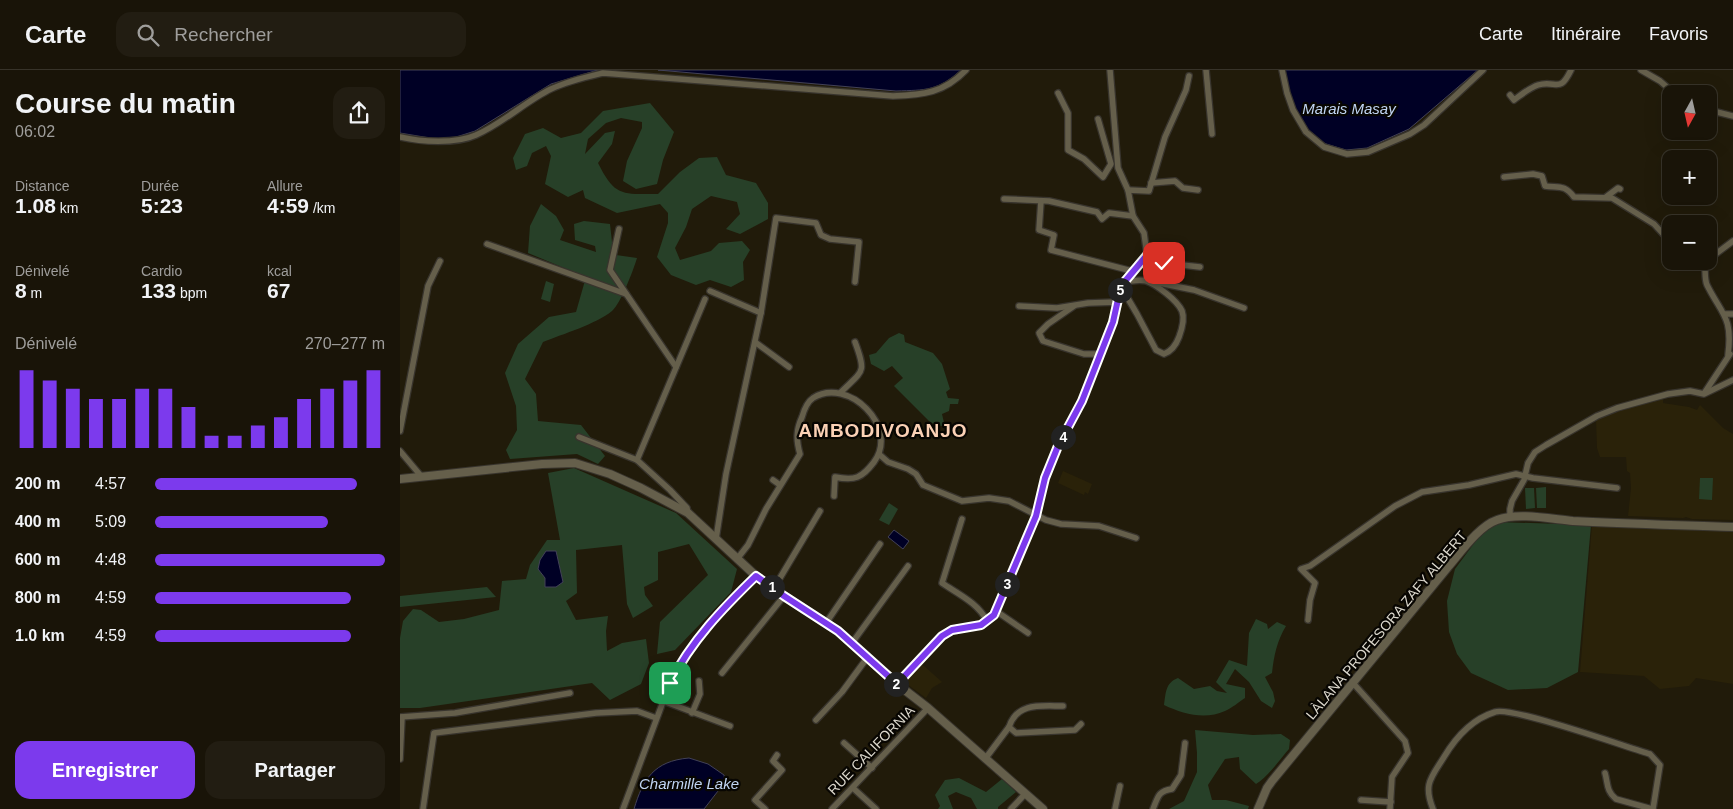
<!DOCTYPE html>
<html lang="fr">
<meta charset="utf-8">
<style>
body{margin:0;font-family:Arial,sans-serif;background:#221d12;color:#f1f3f6;height:100vh;display:flex;flex-direction:column;font-size:19px;white-space:nowrap}
*{box-sizing:border-box;margin:0}
p{font-size:16px;color:#9f9e9c}
.icon{flex:none;width:28px;height:28px;fill:none;stroke:currentColor;stroke-width:2;stroke-linecap:round;stroke-linejoin:round}
.map{position:relative;flex:1;overflow:hidden}
.sheet{display:flex;flex-direction:column;background:#191408;width:400px}
.sheet>*{flex:none}
.needle{width:32px;rotate:188deg}
.tools{position:absolute;left:1262px;top:15px;display:grid;gap:10px}
.tools a{display:grid;place-items:center;width:55px;height:55px;border-radius:10px;background:#191408;box-shadow:0 5px 20px #0002,0 0 0 1px #373329;font-size:25px}
.pin{position:absolute;display:grid;place-items:center;width:42px;height:42px;color:#fff;margin:-21px;border-radius:10px;box-shadow:0 2px 8px #0006}
.km{position:absolute;width:25px;height:25px;margin:-12px;border-radius:50%;background:#222;color:#fff;font-size:14px;line-height:25px;text-align:center}
.round{display:grid;place-items:center;flex:none;width:52px;height:52px;border-radius:15px;background:#221d12}
.overview{display:flex;align-items:center;justify-content:space-between;height:85px;padding:0 15px}
h1{font-size:28px;font-weight:800;line-height:38px}
.stats{display:grid;grid-template-columns:repeat(3,1fr);gap:8px;height:85px;padding:5px 15px}
.stats div{display:grid;align-content:center}
.stats b{font-size:21px;font-weight:800}
.stats small{font-size:14px;font-weight:400}
.stats p{font-size:14px}
.chart{height:140px;padding:10px 15px}
.chart p{display:flex;justify-content:space-between}
.chart svg{width:100%;height:90px;margin-top:5px;stroke:#7c3aed;stroke-width:6}
.cta{display:flex;gap:10px;margin-top:auto;padding:10px 15px}
.cta a{flex:1;height:58px;border-radius:15px;background:#7c3aed;color:#fff;font-size:20px;font-weight:800;line-height:58px;text-align:center}
.cta a+a{background:#221d12;color:#f1f3f6}
ul{padding:0 15px;list-style:none;font-size:16px}
li{display:grid;grid-template-columns:80px 60px 1fr;align-items:center;height:38px}
li i{height:12px;border-radius:6px;background:#7c3aed}
header{display:flex;align-items:center;gap:30px;box-sizing:border-box;height:70px;padding:0 25px;background:#191408;border-bottom:1px solid #373329}
header strong{font-size:24px}
nav{display:flex;gap:28px;margin-inline-start:auto;font-size:18px}
.search{width:350px;height:45px;background:#221d12;display:flex;align-items:center;gap:12px;box-sizing:border-box;padding:0 18px;border-radius:15px;color:#9f9e9c;font-size:19px}
main{display:flex;flex:1;min-height:0}
.map>svg:first-child{display:block}
.built{fill:#2a2209}
.green{fill:#274028}
.water{fill:#000025;stroke:#424157}
.lines{fill:none;stroke-linecap:round;stroke-linejoin:round}
.minor-casing{stroke:#38342d;stroke-width:8}
.secondary-casing{stroke:#38342d;stroke-width:10}
.minor{stroke:#655f4b;stroke-width:5.5}
.secondary{stroke:#655f4b;stroke-width:8}
.route-casing{stroke:#fff;stroke-width:10}
.route{stroke:#7c3aed;stroke-width:6}
.labels{text-anchor:middle;stroke-width:4.5;stroke-linejoin:round;paint-order:stroke}
.street-label{font-size:14px;fill:#dcd8cd;stroke:#080602}
.water-label{font-size:15px;font-style:italic;fill:#c1d5f3;stroke:#080602}
.district-label{font-size:19px;font-weight:bold;letter-spacing:1px;fill:#fbd1b5;stroke:#080602}
</style>
<header>
<strong>Carte</strong>
<div class="search"><svg class="icon" aria-label="search" viewBox="0 0 24 24"><circle cx="10" cy="10" r="6"/><path d="M15 15l6 6"/></svg>Rechercher</div>
<nav><a>Carte</a><a>Itinéraire</a><a>Favoris</a></nav>
</header>
<main>
<section class="sheet">
<div class="overview"><div><h1>Course du matin</h1><p>06:02</p></div><a class="round"><svg class="icon" aria-label="share" viewBox="0 0 24 24"><path d="M12 15V3M7 8l5-5 5 5M5 13v7h14v-7"/></svg></a></div>
<div class="stats">
<div><p>Distance</p><b>1.08<small> km</small></b></div>
<div><p>Durée</p><b>5:23</b></div>
<div><p>Allure</p><b>4:59<small> /km</small></b></div>
</div>
<div class="stats">
<div><p>Dénivelé</p><b>8<small> m</small></b></div>
<div><p>Cardio</p><b>133<small> bpm</small></b></div>
<div><p>kcal</p><b>67</b></div>
</div>
<div class="chart"><p><span>Dénivelé</span>270–277 m</p>
<svg viewBox="0 0 160 44" preserveAspectRatio="none"><path d="M5 44V6M15 44V11M25 44V15M35 44V20M45 44V20M55 44V15M65 44V15M75 44V24M85 44V38M95 44V38M105 44V33M115 44V29M125 44V20M135 44V15M145 44V11M155 44V6"/></svg>
</div>
<ul>
<li><b>200 m</b>4:57<i style="width:88%"></i></li>
<li><b>400 m</b>5:09<i style="width:75%"></i></li>
<li><b>600 m</b>4:48<i style="width:100%"></i></li>
<li><b>800 m</b>4:59<i style="width:85%"></i></li>
<li><b>1.0 km</b>4:59<i style="width:85%"></i></li>
</ul>
<div class="cta"><a>Enregistrer</a><a>Partager</a></div>
</section>
<div class="map">
<svg width="1333" height="739" viewBox="0 0 1333 739">
<rect width="100%" height="100%" fill="#211b0a"/>
<!-- built -->
<g class="built">
<polygon points="1263,329 1263,333 1289,337 1297,340 1300,335 1323,358 1333,364 1333,450 1292,449 1286,447 1283,448 1228,446 1231,418 1230,403 1227,401 1226,387 1200,387 1197,378 1196,350 1220,341"/>
<polygon points="663,401 692,414 688,424 685,422 684,425 658,413"/>
<polygon points="1192,455 1333,459 1333,614 1296,608 1289,616 1260,619 1244,606 1180,602"/>
<polygon points="519,594 524,596 542,612 532,618 526,628 507,614 509,606"/>
</g>
<!-- green -->
<g class="green">
<path d="M250,33L274,62L263,90L257,114L236,119L223,111L227,91L242,58V52L221,48L206,53L188,69L185,84L205,63L215,61L212,74L198,93C215,127 222,124 258,124L280,102L299,88L317,87L326,105L356,113L368,133V149L340,164L326,159L340,144L337,132L311,126L292,139L286,157L275,178L280,190L311,181L319,173L342,171L350,180L343,192L344,210L331,217L310,210L296,215L271,205L257,187L268,153V143L260,134L217,143L185,128L183,120L168,127L145,114L151,86L146,76L132,83L127,96L116,100L113,88L125,64L143,58L161,68L181,63L203,41Z"/>
<path d="M141,134L156,146L164,160L160,170L196,182L195,176L175,170L174,154L184,151L210,154L212,172L216,185L237,188C233,201 221,233 212,241C196,254 163,264 143,272L125,309L136,324L138,351L181,355L205,386L198,394L177,384L110,389L106,380L117,360L116,336L105,303L118,274L149,247L176,242L186,207L128,183L130,156Z"/>
<polygon points="146,211 154,214 150,232 141,229"/>
<polygon points="499,263 504,265 505,272 533,283 542,294 550,319 546,322 548,328 559,329 558,334 550,334 549,341 542,344 545,357 531,353 494,316 503,308 492,296 484,301 471,294 469,285 476,283 489,268"/>
<polygon points="174,398 276,443 337,499 331,522 275,580 257,584 260,552 308,505 289,474 258,482 258,510 244,517 245,525 253,536 233,548 227,534 222,475 176,480 177,523 166,531 176,550 208,546 206,561 207,581 222,573 246,569 249,593 241,614 210,630 192,613 20,638 0,638 0,568 3,551 13,539 21,540 39,552 64,549 99,540 102,511 126,509 130,495 147,470 160,470 148,403"/>
<polygon points="1300,408 1313,408 1312,430 1299,429"/>
<polygon points="1146,417 1146,438 1137,438 1136,418"/>
<polygon points="1125,418 1134,418 1135,438 1126,439"/>
<polygon points="489,433 498,439 489,455 479,450"/>
<polygon points="1098,452 1191,455 1178,602 1147,618 1108,620 1071,603 1057,584 1049,562 1047,531 1055,499 1081,464"/>
<polygon points="87,517 96,527 0,537 0,526"/>
<path d="M856,549L867,554L868,559L877,552L886,556C877,571 874,585 872,603L865,607L873,622L875,631L872,638L861,631L849,612L835,599L826,614L845,618V628C839,632 832,638 825,641C805,650 783,644 764,635C766,623 765,613 778,608L794,619L810,616L817,621L827,623L816,612L829,590L847,596L849,563Z"/>
<path d="M795,660L853,665L881,664L890,670L889,679C880,689 868,707 856,714L840,699L839,687L825,689L808,715L812,730H826L849,736L848,739H769L784,731L797,702V683Z"/>
<polygon points="559,708 586,722 602,709 616,722 598,737 598,739 577,739 571,728 556,722 548,726 553,739 538,739 540,736 535,725 545,710"/>
</g>
<!-- water -->
<g class="water">
<polygon points="0,0 198,0 151,14 75,61 53,68 36,69 0,63"/>
<path d="M258,0H561C538,21 526,20 496,21Z"/>
<polygon points="885,0 1078,0 1009,59 967,78 946,80 923,73 905,57 893,36 888,20"/>
<polygon points="494,460 509,471 503,479 488,467"/>
<polygon points="146,481 156,481 163,512 156,517 145,517 145,508 138,499 140,490"/>
<path d="M289,688L308,694L324,705L325,712L304,739H234C243,709 254,691 289,688Z"/>
</g>
<g class="lines">
<!-- minor casing -->
<g class="minor-casing">
<g id="minor">
<polyline points="806,0 812,64"/>
<polyline points="882,0 887,23 893,40 906,62 924,77 947,84 968,82 1010,64 1024,55 1083,0"/>
<polyline points="1241,0 1260,11 1275,24"/>
<polyline points="658,23 668,43 668,80 684,89 703,107 711,94 698,49"/>
<path d="M1110,25L1114,30C1121,25 1129,18 1138,15C1156,9 1159,25 1171,0"/>
<polyline points="1309,40 1333,46"/>
<path d="M0,67C21,72 56,74 76,65C102,54 126,31 151,19C168,11 186,7 203,3L493,26C523,25 544,23 566,0"/>
<path d="M1104,107L1133,104L1142,106L1145,116C1159,118 1164,114 1174,127L1212,128L1254,154L1265,166L1271,169"/>
<polyline points="751,113 775,111 783,118 798,120"/>
<polyline points="728,120 749,121 765,67 786,20 789,6"/>
<polyline points="1206,127 1218,118 1220,119"/>
<polyline points="604,129 649,131 697,142 702,149 709,143 733,146"/>
<polyline points="641,131 639,160 654,165 651,180 732,201"/>
<polyline points="219,159 210,200 276,297"/>
<polyline points="87,174 226,224"/>
<polyline points="747,185 753,186 764,193 800,197"/>
<polyline points="1309,189 1333,171"/>
<path d="M1304,191C1306,198 1304,208 1307,215C1322,245 1333,247 1328,285"/>
<polyline points="749,211 794,220 844,238"/>
<polyline points="310,221 361,243"/>
<path d="M720,221L727,227L737,244L756,280L764,284C772,281 776,275 779,267C782,259 785,249 782,241C777,230 757,215 746,211C740,209 729,211 723,212"/>
<polyline points="619,236 657,238 688,233 718,232"/>
<polyline points="674,236 648,254 639,263 643,271 684,284 700,284"/>
<polyline points="1325,244 1333,244"/>
<polyline points="355,272 389,297"/>
<polyline points="1305,322 1330,284"/>
<path d="M440,323C463,300 467,304 455,272"/>
<polyline points="0,361 28,216 40,191"/>
<polyline points="179,367 237,390 270,420 287,438 288,443"/>
<polyline points="0,381 21,406"/>
<polyline points="480,385 488,392 508,399 516,404 523,415 562,431 589,428 609,431 646,450 661,454 699,456 736,468"/>
<polyline points="237,390 305,229"/>
<polyline points="373,410 380,415"/>
<polyline points="1110,447 1110,439 1112,431 1124,410 1128,393 1135,382 1146,375 1197,346 1217,338 1268,324 1290,321 1304,324 1333,310"/>
<path d="M562,449L542,513C558,524 578,533 587,551"/>
<polyline points="316,469 326,404 361,243 376,148 416,153 421,165 430,169 459,172 455,212"/>
<path d="M337,489L348,475L366,439L400,384C396,370 396,360 402,347C404,340 407,332 413,328C448,306 500,357 474,392C462,408 455,411 435,407L434,426"/>
<polyline points="374,518 420,441"/>
<polyline points="596,541 628,563"/>
<polyline points="908,550 910,530 915,513 901,499 910,496 995,436 1022,422 1069,415 1116,404 1133,408 1217,418"/>
<polyline points="426,553 480,474"/>
<polyline points="452,573 508,496"/>
<polyline points="322,603 384,526"/>
<polyline points="953,613 1005,671 1008,683 992,707 990,739"/>
<polyline points="497,614 542,566 552,560 581,555 594,545 636,446 645,408 658,376 682,331 713,252 721,216 723,212 747,185 744,163 733,146 728,120 718,98 710,0"/>
<polyline points="263,631 330,656"/>
<polyline points="292,643 300,624 299,611"/>
<polyline points="0,647 55,643 170,623"/>
<polyline points="416,650 442,622 467,588"/>
<path d="M609,657C617,632 641,636 663,636"/>
<polyline points="444,673 472,698"/>
<polyline points="0,689 2,647"/>
<polyline points="585,689 609,657 616,663 675,660 681,654"/>
<path d="M1205,703C1208,713 1206,721 1216,729L1252,739"/>
<polyline points="453,718 476,739"/>
<polyline points="961,730 991,732"/>
<polyline points="23,739 34,663 196,643 237,641 256,648"/>
<path d="M223,739L270,613C291,571 323,538 356,506"/>
<polyline points="365,739 355,730 382,700 373,691 377,685"/>
<polyline points="432,739 528,638"/>
<polyline points="611,739 625,724"/>
<polyline points="715,739 720,716"/>
<path d="M753,739C758,727 758,721 772,719L781,705L785,673"/>
<path d="M1033,739C1023,714 1031,708 1044,687C1056,667 1072,649 1095,642C1111,636 1226,677 1250,684L1260,695L1253,739"/>
</g>
</g>
<!-- secondary casing -->
<g class="secondary-casing">
<g id="secondary">
<polyline points="0,409 142,394 175,393 210,404 241,418 288,443 356,506 382,524 384,526 438,561 452,573 497,614 528,638 643,739"/>
<path d="M858,739L867,718L872,711L1048,497C1061,482 1079,456 1097,450C1118,442 1151,449 1173,451C1226,454 1280,455 1333,457"/>
</g>
</g>
<!-- minor -->
<use href="#minor" class="minor"/>
<!-- secondary -->
<use href="#secondary" class="secondary"/>
</g>
<g class="lines">
<!-- route casing -->
<g class="route-casing">
<path id="route" d="M270,613C291,571 323,538 356,506L384,526L438,561L497,614L542,566L552,560L581,555L594,545L636,446L645,408L658,376L682,331L713,252L721,216L747,185L753,186L764,193"/>
</g>
<!-- route -->
<use href="#route" class="route"/>
</g>
<g class="labels">
<!-- street labels -->
<g class="street-label">
<text transform="translate(986 555) rotate(-50)" y="5">LÀLANA PROFESORA ZAFY ALBERT</text>
<text transform="translate(471 680) rotate(-46)" y="5">RUE CALIFORNIA</text>
</g>
<!-- water labels -->
<g class="water-label">
<text x="949" y="44">Marais Masay</text>
<text x="289" y="719">Charmille Lake</text>
</g>
<!-- district labels -->
<g class="district-label">
<text x="483" y="367">AMBODIVOANJO</text>
</g>
</g>
</svg>
<div class="tools">
<a><svg class="needle" viewBox="-14 -14 28 28"><path d="M0-13l5 13h-10z" fill="#e53935"/><path d="M0 13l5-13h-10z" fill="#9f9e9c"/></svg></a>
<a>+</a>
<a>−</a>
</div>
<div class="pin" style="left:270px;top:613px;background:#1e9e55"><svg class="icon" aria-label="arrive" viewBox="0 0 24 24"><path d="M6 21V4h12l-3 4 3 4H6"/></svg></div>
<div class="pin" style="left:764px;top:193px;background:#d93025"><svg class="icon" aria-label="check" viewBox="0 0 24 24"><path d="M5 12l5 5 9-10"/></svg></div>
<b class="km" style="left:372px;top:517px">1</b>
<b class="km" style="left:496px;top:614px">2</b>
<b class="km" style="left:607px;top:514px">3</b>
<b class="km" style="left:663px;top:367px">4</b>
<b class="km" style="left:720px;top:220px">5</b>
</div>
</main>
